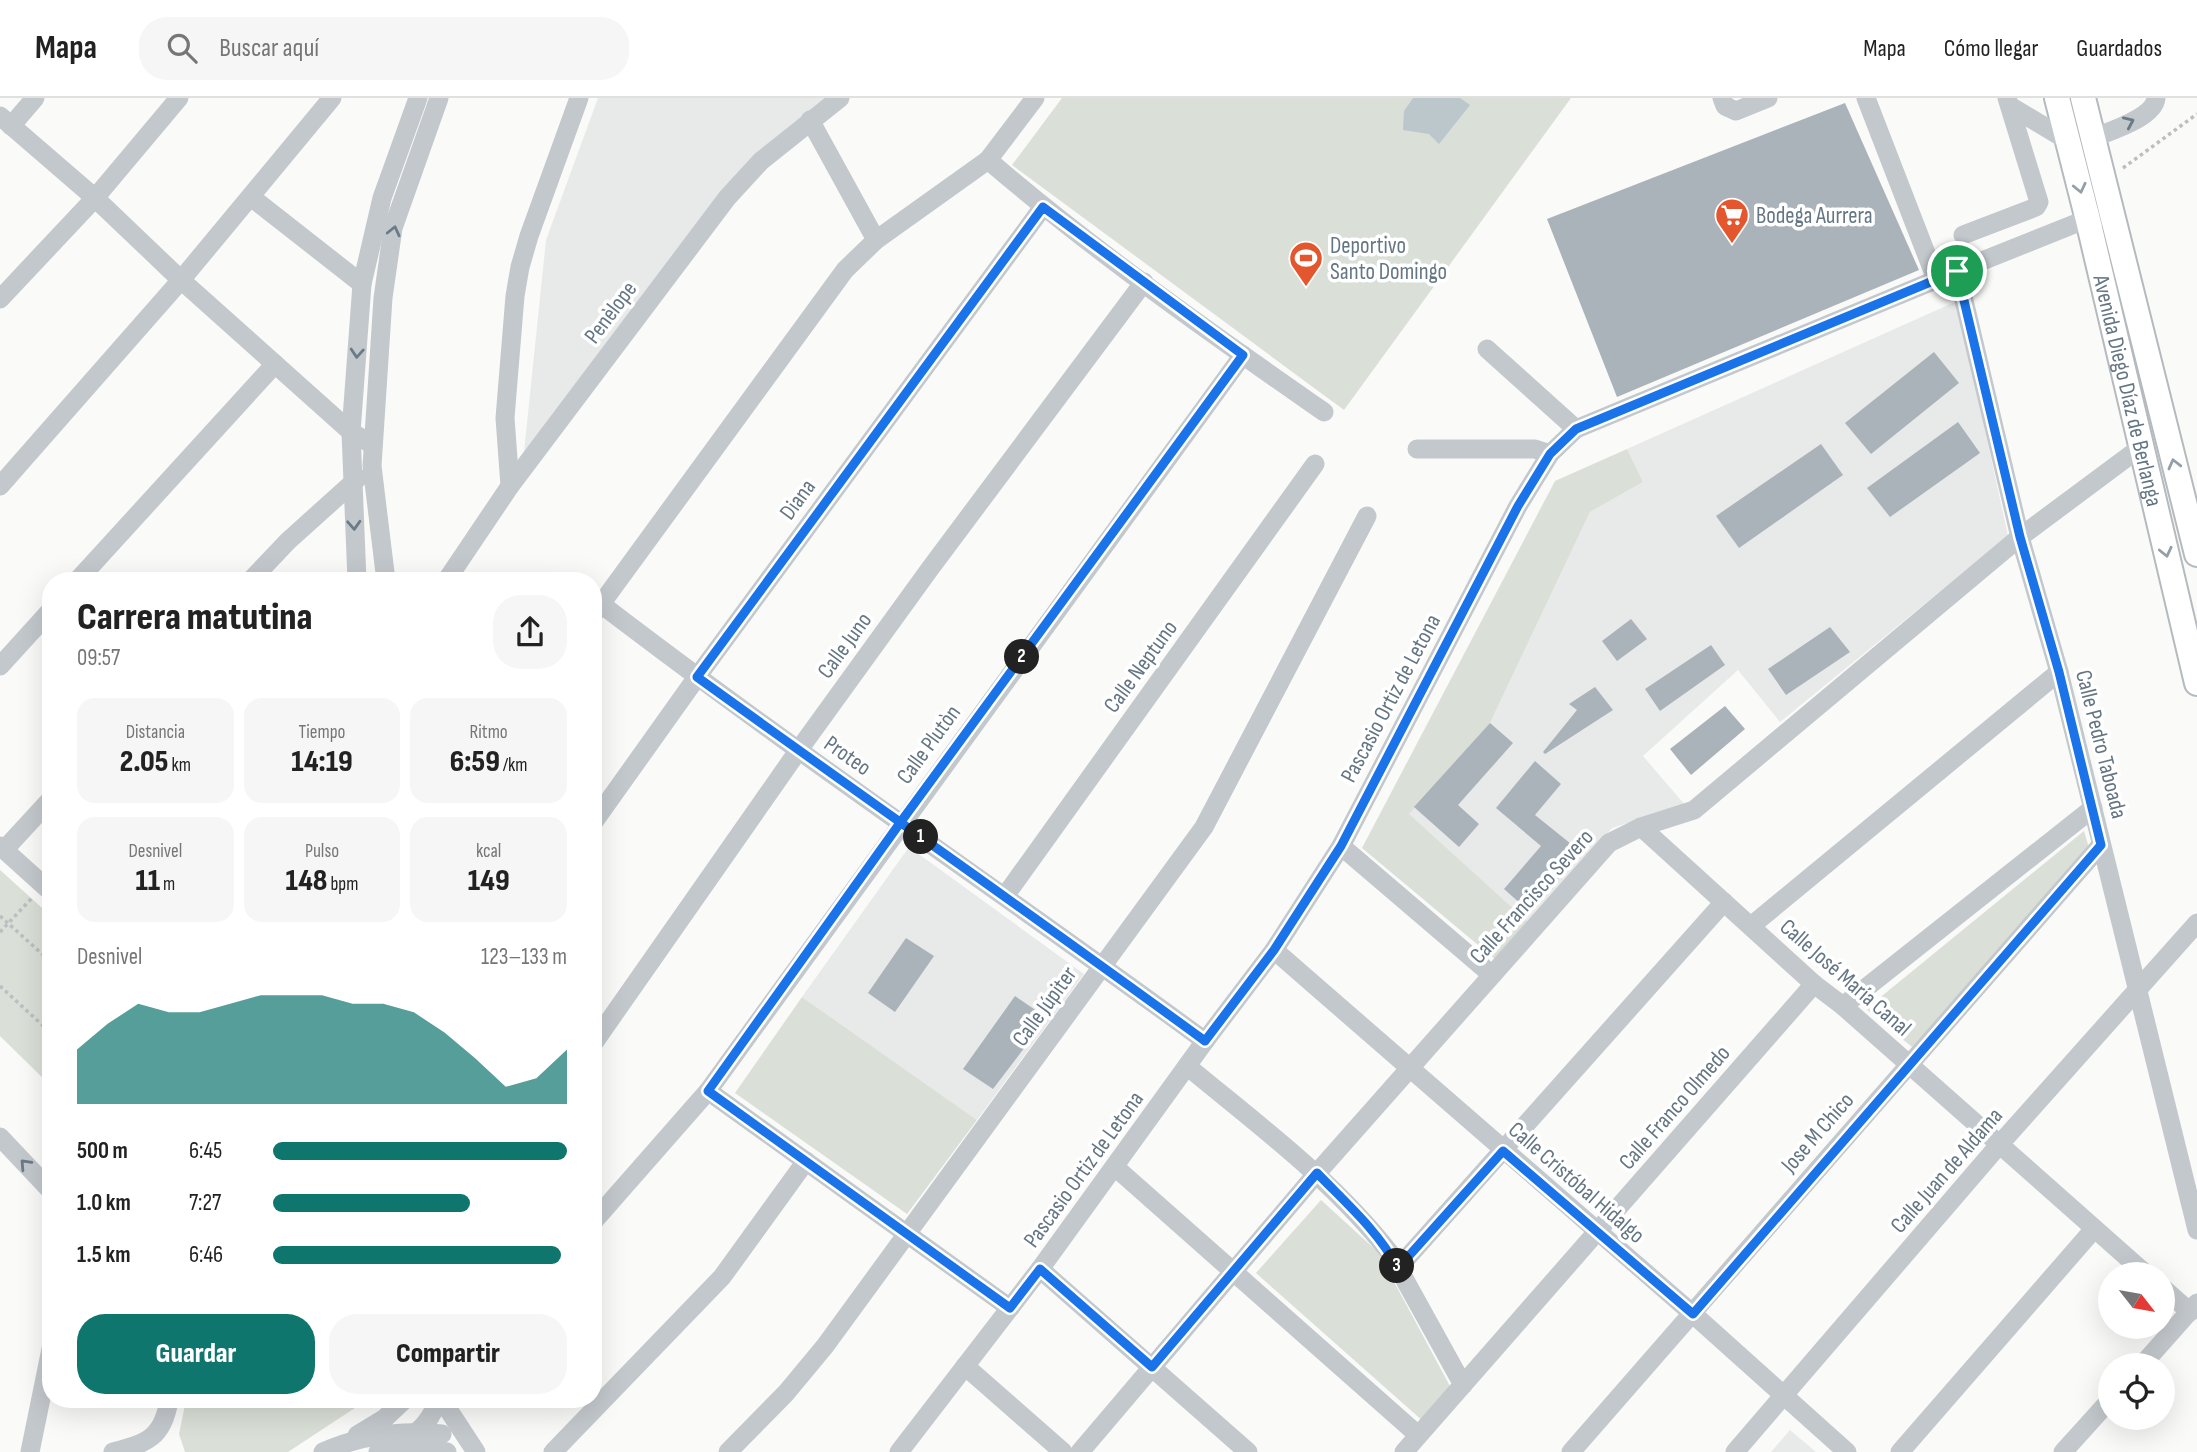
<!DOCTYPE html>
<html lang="es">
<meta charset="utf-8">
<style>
body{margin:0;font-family:"Sofia Sans Condensed",sans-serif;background:#f6f6f6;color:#222;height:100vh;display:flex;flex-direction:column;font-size:26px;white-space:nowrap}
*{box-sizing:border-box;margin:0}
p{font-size:23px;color:#767676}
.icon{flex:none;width:38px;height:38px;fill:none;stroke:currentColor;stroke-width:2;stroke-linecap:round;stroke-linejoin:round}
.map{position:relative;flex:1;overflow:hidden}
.panel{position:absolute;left:42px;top:474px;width:560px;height:836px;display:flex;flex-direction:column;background:#fff;border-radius:28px;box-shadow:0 7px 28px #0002}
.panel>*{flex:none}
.needle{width:46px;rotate:121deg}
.tools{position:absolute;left:2098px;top:1164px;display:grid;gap:14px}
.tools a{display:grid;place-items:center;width:77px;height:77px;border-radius:50%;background:#fff;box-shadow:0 7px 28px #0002;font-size:35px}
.pin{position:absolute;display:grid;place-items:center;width:60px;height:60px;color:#fff;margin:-30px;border:4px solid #fff;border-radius:50%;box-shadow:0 2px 7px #0007}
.km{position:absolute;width:35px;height:35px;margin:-18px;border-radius:50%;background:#222;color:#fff;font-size:19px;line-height:35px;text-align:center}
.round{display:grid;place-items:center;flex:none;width:74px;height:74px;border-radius:28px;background:#f6f6f6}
.head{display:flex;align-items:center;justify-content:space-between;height:119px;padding:0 35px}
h1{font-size:38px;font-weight:800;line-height:52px}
.metrics{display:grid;grid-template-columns:repeat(3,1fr);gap:10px;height:119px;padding:7px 35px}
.metrics div{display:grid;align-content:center;border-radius:18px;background:#f6f6f6;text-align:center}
.metrics b{font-size:30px;font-weight:800}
.metrics small{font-size:19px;font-weight:400}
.metrics p{font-size:19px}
.chart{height:196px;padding:14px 35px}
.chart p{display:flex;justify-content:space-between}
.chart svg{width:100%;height:126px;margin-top:7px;fill:#0f766e;opacity:.7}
.button{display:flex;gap:14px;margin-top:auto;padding:14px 35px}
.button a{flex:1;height:80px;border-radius:28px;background:#0f766e;color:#fff;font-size:28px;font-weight:800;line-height:80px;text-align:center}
.button a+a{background:#f6f6f6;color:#222}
ul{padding:0 35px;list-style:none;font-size:23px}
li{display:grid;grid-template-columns:112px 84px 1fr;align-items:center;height:52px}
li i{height:18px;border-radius:9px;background:#0f766e}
header{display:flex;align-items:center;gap:42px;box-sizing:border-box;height:98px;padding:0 35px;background:#fff;border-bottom:2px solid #e0e0e0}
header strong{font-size:33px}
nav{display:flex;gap:38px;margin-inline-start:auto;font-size:24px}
.search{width:490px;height:63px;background:#f6f6f6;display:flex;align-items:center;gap:18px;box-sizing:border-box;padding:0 24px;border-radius:28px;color:#767676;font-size:26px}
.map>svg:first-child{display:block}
.built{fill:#e8e9e9}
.green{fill:#dadfd7}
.water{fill:#bbc7cb}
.building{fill:#aab3b9}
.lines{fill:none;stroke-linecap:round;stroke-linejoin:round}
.major-casing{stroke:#b5babe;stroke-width:28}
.path{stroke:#bbbfc2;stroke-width:3.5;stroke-dasharray:3.5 3.5;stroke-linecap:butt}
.minor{stroke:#c3c8cc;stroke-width:19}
.major{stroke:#fff;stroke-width:24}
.oneway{stroke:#6a7a87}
.oneway2{stroke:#939fa8}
.route-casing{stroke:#fff;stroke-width:14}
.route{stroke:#1a73e8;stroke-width:9}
.labels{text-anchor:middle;stroke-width:7;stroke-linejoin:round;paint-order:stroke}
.poi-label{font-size:23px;fill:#657683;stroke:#fff;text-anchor:start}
.street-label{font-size:23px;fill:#657683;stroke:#fff}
</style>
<header>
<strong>Mapa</strong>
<div class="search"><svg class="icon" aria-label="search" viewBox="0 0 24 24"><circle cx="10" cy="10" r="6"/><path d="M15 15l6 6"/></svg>Buscar aquí</div>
<nav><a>Mapa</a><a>Cómo llegar</a><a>Guardados</a></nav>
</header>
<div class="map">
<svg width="2197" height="1354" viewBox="0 0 2197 1354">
<rect width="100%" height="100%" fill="#fafaf8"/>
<!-- built -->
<g class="built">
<polygon points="598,0 836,0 714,105 524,354 546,142"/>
<polygon points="1957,203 2008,438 1780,624 1738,572 1643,658 1685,707 1612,730 1529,825 1408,716 1490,625 1590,414 1643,384 1627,351"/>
<polygon points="909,749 1084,876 977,1022 802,899"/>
<polygon points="1790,1332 1816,1354 1771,1354"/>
</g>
<!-- green -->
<g class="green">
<polygon points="1062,0 1571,0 1344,312 1012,67"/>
<polygon points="1627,351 1643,384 1590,414 1490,625 1409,716 1529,825 1496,862 1362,750 1555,383"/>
<polygon points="2084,733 2089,750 1912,949 1866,911"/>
<polygon points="0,772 51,818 51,988 0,938"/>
<polygon points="802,899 977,1022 907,1116 735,995"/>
<polygon points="1321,1102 1378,1154 1451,1290 1424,1324 1256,1175"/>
<polygon points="186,1302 367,1302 288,1354 185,1354 179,1336"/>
</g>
<!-- water -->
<polygon class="water" points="1413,0 1460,0 1470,7 1439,46 1429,36 1403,32 1404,13"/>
<!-- building -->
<g class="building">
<polygon points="1845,5 1919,172 1617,299 1547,121"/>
<polygon points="1934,254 1959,285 1871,356 1845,325"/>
<polygon points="1958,324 1980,355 1890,419 1867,390"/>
<polygon points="1821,346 1843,377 1739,450 1716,418"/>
<polygon points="1631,521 1647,541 1617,563 1602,543"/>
<polygon points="1830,529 1850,554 1786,597 1768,571"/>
<polygon points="1711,547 1725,567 1660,613 1645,591"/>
<polygon points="1595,589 1613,612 1545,656 1543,654 1577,612 1569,606"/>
<polygon points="1725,608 1745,631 1691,677 1670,651"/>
<polygon points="1490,625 1513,645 1458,707 1479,726 1459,749 1414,709"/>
<polygon points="1535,663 1561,686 1535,717 1581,754 1530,814 1504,791 1541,748 1496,710"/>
<polygon points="906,840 934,858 895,914 868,895"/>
<polygon points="1015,898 1047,920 993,991 963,971"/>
</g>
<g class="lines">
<!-- major casing -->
<g class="major-casing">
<g id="major">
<path id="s1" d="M2057,0L2088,122L2197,585"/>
<polyline points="2083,0 2197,456"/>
</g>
</g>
<!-- path -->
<g class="path">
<polyline points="2123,70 2197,16"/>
<polyline points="0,818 51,864"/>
<polyline points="0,834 32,800"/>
<polyline points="0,888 51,935"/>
</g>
<!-- minor -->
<g class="minor">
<polyline points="1722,0 1725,8 1736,13 1768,0"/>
<polyline points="1866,0 1936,181"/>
<polyline points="2010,8 2070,44"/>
<polyline points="0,18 95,100 181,182 351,334 373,347"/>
<polyline points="810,22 876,142"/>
<polyline points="11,28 35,0"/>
<path d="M2093,40C2110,33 2154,20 2156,0"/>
<path d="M988,62C1094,153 1209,234 1324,314"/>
<polyline points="251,99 362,186"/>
<polyline points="1963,137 2036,109 2039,104 2007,0"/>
<polyline points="1957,173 2020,439 2059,574 2197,1132"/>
<polyline points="0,201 95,100 179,0"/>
<polyline points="1487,251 1576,331"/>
<polyline points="1417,351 1535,351 1550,356"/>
<polyline points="0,388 181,182 332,0"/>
<polyline points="510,388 505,320 515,198 520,169 529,138 579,0"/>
<polyline points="77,483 275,266"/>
<polyline points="250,483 288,443 358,380"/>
<polyline points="357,483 351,334 362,186 382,100 418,0"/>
<polyline points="386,483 372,368 383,200 393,130 439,0"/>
<polyline points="446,483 510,388 727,100 761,63 840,0"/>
<path d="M601,506C798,657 1005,796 1205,943"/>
<polyline points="593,517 845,172 876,142 988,62 1035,0"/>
<polyline points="0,568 51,512"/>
<polyline points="593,725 697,579 1043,109"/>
<polyline points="1641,729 1814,886 1843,908 2146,1176"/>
<polyline points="0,748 51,794"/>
<polyline points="1341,748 1492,877"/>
<polyline points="4,752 51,701"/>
<polyline points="1005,798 1315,366"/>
<polyline points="1751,828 2059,574"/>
<polyline points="1274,852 1693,1216 1847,1354"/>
<polyline points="1843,908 2093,710"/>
<polyline points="593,946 798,653 929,472 1144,184"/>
<path d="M1187,968C1258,1027 1333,1082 1390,1155L1463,1287"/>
<polyline points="708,993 1010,1210"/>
<polyline points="0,1039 51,1093"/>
<polyline points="1115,1069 1418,1337"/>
<polyline points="593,1124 708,993 1243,257"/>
<polyline points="1398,1170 1724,804"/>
<polyline points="1040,1171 1248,1354"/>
<polyline points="2163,1190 2190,1214"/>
<polyline points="2142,1267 2197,1205"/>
<polyline points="965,1268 1063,1354"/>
<polyline points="442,1302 476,1354"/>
<polyline points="357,1337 385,1320 404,1302"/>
<polyline points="389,1352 418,1350 447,1354"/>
<polyline points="30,1354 51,1251"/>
<path d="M113,1354C147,1345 163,1340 169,1302"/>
<path d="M323,1354C361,1337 401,1332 442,1336"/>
<path d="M378,1354C408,1339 426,1336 438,1302"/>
<polyline points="553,1354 722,1179 806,1063"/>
<polyline points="728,1354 786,1295 825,1248 1204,729 1367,418"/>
<polyline points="899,1354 1040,1171 1205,943 1274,852 1341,748 1518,408 1550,356 1576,331 1957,173 2077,125 2102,118"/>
<polyline points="1080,1354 1317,1075 1609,745 1641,729 1694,712 2020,439 2141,349"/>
<polyline points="1404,1354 1814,886"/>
<polyline points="1571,1354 2101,747"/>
<polyline points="1735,1354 1999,1047 2197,825"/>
<polyline points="1900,1354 2094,1131"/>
<polyline points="2063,1354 2110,1302"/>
</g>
<!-- major -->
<use href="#major" class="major"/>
</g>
<!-- one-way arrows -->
<defs><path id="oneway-chevron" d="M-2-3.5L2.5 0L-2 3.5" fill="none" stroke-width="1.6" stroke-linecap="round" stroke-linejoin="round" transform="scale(1.75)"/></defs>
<g class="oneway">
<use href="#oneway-chevron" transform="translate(2129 24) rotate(-24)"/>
<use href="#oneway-chevron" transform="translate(394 133) rotate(-77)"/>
<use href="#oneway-chevron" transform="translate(357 255) rotate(94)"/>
<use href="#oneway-chevron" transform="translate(354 427) rotate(87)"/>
<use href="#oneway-chevron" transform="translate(25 1066) rotate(-133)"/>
</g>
<g class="oneway2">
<use href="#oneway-chevron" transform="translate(2080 90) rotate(77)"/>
<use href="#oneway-chevron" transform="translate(2174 366) rotate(-104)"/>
<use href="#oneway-chevron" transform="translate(2166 454) rotate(77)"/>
</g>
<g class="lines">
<!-- route casing -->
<g class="route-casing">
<path id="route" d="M1957,173L1576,331L1550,356L1518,408L1341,748L1274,852L1205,943C1037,820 866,701 697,579L1043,109L1243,257L900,725L708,993L1010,1210L1040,1171L1152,1269L1317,1075C1346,1105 1378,1133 1398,1170L1503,1053L1693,1216L2101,747L2059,574L2020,439L1957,173"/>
</g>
<!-- route -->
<use href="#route" class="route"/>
</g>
<!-- icons -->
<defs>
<g id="supermarket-pin" transform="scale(1.75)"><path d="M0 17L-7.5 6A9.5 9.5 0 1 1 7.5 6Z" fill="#e4572e" stroke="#fff"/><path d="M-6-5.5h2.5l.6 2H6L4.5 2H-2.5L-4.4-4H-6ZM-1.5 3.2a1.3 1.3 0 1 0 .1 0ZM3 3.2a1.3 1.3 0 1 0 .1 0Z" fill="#fff"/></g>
<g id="stadium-pin" transform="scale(1.75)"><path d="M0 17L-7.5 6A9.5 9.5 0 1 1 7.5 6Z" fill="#e4572e" stroke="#fff"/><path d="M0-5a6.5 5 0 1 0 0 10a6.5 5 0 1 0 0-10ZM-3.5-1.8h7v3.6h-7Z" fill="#fff"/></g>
</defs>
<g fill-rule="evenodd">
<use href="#supermarket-pin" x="1732" y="117"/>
<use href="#stadium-pin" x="1306" y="160"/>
</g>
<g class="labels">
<!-- poi labels -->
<g class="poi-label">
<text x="1756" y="125">Bodega Aurrera</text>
<text x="1330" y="155">Deportivo<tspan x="1330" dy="26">Santo Domingo</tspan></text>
</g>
<!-- street labels -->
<g class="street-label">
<text transform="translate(610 214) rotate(-53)" y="8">Penèlope</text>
<text dy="8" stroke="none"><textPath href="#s1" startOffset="301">Avenida Diego Díaz de Berlanga</textPath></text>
<text transform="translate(797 401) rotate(-54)" y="8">Diana</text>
<text transform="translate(844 547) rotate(-54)" y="8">Calle Juno</text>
<text transform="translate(1140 568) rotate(-54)" y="8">Calle Neptuno</text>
<text transform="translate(1390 600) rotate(-62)" y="8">Pascasio Ortiz de Letona</text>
<text transform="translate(928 646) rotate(-54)" y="8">Calle Plutòn</text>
<text transform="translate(2102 646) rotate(76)" y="8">Calle Pedro Taboada</text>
<text transform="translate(848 657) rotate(35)" y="8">Proteo</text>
<text transform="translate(1531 798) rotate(-48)" y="8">Calle Francisco Severo</text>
<text transform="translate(1846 879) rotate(41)" y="8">Calle José María Canal</text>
<text transform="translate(1044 908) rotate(-54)" y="8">Calle Júpiter</text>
<text transform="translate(1674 1009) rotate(-49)" y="8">Calle Franco Olmedo</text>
<text transform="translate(1817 1034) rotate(-49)" y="8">Jose M Chico</text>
<text transform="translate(1083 1071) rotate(-54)" y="8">Pascasio Ortiz de Letona</text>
<text transform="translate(1946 1072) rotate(-49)" y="8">Calle Juan de Aldama</text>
<text transform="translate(1577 1084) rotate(41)" y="8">Calle Cristóbal Hidalgo</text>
</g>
</g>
</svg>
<div class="tools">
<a><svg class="needle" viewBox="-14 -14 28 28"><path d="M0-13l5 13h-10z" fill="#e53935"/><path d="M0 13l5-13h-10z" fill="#767676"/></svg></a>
<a><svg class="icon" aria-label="locate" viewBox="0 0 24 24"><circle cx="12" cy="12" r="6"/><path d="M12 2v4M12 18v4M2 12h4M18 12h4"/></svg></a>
</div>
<div class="pin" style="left:1957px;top:173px;background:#1e9e55"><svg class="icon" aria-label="arrive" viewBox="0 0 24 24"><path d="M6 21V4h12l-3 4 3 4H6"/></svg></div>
<b class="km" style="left:921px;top:739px">1</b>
<b class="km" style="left:1022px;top:559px">2</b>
<b class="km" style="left:1397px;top:1168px">3</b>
<section class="panel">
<div class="head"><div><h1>Carrera matutina</h1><p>09:57</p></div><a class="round"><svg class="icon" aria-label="share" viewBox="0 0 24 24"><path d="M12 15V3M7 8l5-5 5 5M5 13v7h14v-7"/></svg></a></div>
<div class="metrics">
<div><p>Distancia</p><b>2.05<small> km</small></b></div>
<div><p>Tiempo</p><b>14:19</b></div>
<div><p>Ritmo</p><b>6:59<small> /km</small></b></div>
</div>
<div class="metrics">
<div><p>Desnivel</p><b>11<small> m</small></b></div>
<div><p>Pulso</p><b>148<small> bpm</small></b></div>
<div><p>kcal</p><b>149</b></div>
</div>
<div class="chart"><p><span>Desnivel</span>123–133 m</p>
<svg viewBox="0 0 160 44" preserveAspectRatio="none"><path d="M0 44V25L10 16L20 9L30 12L40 12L50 9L60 6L70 6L80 6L90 9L100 9L110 12L120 19L130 28L140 38L150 35L160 25V44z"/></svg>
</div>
<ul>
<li><b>500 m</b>6:45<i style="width:100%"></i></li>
<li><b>1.0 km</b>7:27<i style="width:67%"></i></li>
<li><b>1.5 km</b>6:46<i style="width:98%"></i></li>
</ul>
<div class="button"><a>Guardar</a><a>Compartir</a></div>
</section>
</div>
